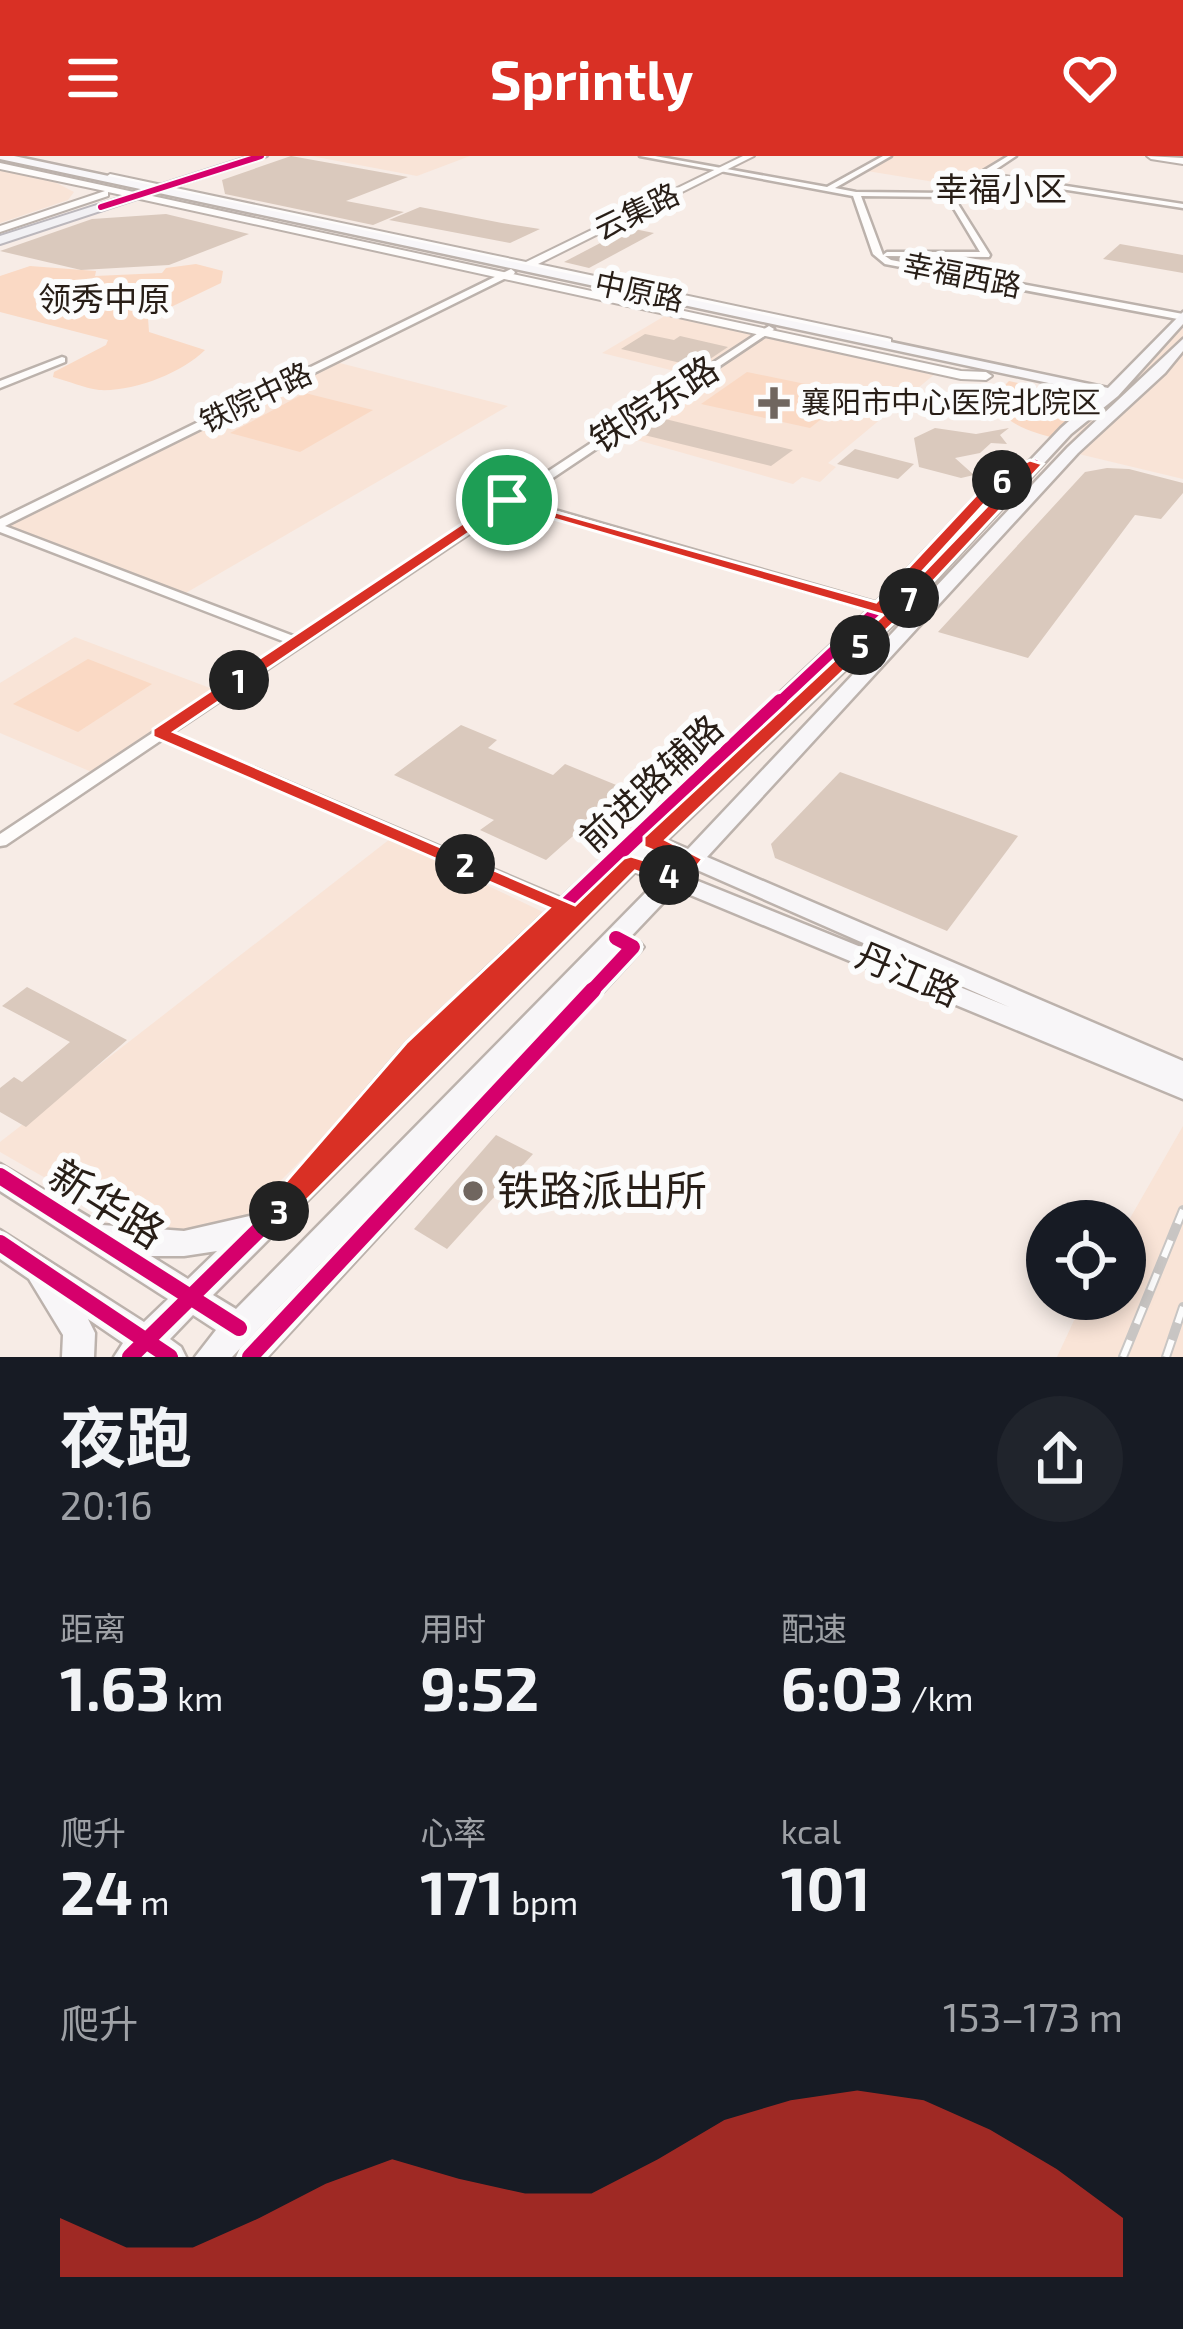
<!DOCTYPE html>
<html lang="zh">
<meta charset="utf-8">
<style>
body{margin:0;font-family:"Exo 2","Noto Sans SC",sans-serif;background:#20242c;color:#f1f3f6;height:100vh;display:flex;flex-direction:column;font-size:45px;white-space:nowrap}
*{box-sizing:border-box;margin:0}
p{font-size:39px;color:#9ea1a6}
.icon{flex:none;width:66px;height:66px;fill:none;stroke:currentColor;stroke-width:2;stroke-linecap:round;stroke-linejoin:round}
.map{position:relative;height:1201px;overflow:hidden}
.drawer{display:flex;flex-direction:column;background:#171b24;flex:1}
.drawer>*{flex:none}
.buttons{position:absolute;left:1026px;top:1044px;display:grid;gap:24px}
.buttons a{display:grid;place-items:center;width:120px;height:120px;border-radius:50%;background:#171b24;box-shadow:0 6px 18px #0003;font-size:60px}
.pin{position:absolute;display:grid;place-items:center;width:102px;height:102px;color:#fff;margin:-51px;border:6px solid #fff;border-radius:50%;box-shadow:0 3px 12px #0007}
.km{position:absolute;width:60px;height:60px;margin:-30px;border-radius:50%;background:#222;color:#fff;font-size:33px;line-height:60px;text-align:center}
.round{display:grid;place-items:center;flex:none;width:126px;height:126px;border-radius:63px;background:#20242c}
.headline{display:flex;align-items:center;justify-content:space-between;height:204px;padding:0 60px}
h1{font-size:66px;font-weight:700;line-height:90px}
.figures{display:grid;grid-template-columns:repeat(3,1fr);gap:18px;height:204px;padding:12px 60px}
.figures div{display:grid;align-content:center}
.figures b{font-size:60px;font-weight:700}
.figures small{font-size:33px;font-weight:400}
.figures p{font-size:33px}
.chart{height:336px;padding:24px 60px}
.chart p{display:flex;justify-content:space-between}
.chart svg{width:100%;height:216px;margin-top:12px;fill:#d93025;opacity:.7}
header{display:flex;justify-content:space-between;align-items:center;height:156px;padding:0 60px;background:#d93025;color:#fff;font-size:54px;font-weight:700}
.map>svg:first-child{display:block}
.built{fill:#f9e4d7}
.green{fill:#fad9c4}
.building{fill:#dac9bd}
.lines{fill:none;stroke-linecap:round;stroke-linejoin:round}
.minor-casing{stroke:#bcb2ac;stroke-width:5}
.tertiary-casing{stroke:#bcb2ac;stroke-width:4}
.secondary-casing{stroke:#bcb2ac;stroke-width:5}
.primary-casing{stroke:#bcb8bd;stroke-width:4}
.minor{fill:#fefcfb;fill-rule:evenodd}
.tertiary{fill:#fefcfb;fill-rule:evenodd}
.secondary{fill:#f8f6f8;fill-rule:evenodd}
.primary{fill:#f2f1f4;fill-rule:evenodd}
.rail-casing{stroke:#c8c5c3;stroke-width:10}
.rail{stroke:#fcfcfc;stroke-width:6;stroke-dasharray:18;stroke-linecap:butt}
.cycleway-far4-casing{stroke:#fcfcfc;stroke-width:10}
.cycleway-far3-casing{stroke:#fcfcfc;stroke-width:12}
.cycleway-far2-casing{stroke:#fcfcfc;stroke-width:16}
.cycleway-far1-casing{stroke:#fcfcfc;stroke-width:21}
.cycleway-casing{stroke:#fcfcfc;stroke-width:24}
.cycleway-far4{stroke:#d6006c;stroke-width:6}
.cycleway-far3{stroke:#d6006c;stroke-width:8}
.cycleway-far2{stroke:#d6006c;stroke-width:10}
.cycleway-far1{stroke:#d6006c;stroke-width:14}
.cycleway{stroke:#d6006c;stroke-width:16}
.route{fill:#d93025;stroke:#fff;stroke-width:3;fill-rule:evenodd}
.poi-dot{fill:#70665f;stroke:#fcfcfc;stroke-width:4.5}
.labels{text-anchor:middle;stroke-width:12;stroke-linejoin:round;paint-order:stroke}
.far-street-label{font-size:30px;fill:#281e17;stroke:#fcfcfc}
.far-poi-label{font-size:30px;fill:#281e17;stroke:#fcfcfc;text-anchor:start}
.far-neighbourhood-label{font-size:33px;fill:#281e17;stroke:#fcfcfc}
.street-label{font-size:36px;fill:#281e17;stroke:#fcfcfc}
.near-poi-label{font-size:42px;fill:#281e17;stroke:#fcfcfc;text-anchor:start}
.near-street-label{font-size:42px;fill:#281e17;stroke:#fcfcfc}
</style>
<header><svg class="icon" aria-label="menu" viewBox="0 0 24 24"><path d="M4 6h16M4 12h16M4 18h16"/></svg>Sprintly<svg class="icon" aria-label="heart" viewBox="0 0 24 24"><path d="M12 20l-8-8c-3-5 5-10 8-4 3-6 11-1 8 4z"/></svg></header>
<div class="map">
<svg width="1183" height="1201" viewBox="0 0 1183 1201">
<rect width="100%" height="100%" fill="#f7ece6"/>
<!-- built -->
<g class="built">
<polygon points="311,0 470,0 417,20"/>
<polygon points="892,0 1007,0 959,30 867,15"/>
<polygon points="0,13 49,23 74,36 68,44 0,67"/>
<polygon points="668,158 936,217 828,307 836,311 820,326 802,321 793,328 605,275 691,219 602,197"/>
<polygon points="1183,166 1183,323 1062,294"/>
<polygon points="332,205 508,250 179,441 0,368"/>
<polygon points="75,481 218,535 94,617 0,577 0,527"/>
<polygon points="390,683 545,757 241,1065 202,1079 138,1075 0,996 0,986"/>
<polygon points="1183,970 1183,1201 1057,1201 1084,1143 1125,1143 1125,1071"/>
</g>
<!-- green -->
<g class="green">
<path d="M196,108L223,115L221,127L148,162L149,176L205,194C182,217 133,236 99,234C84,232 68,225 53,221L54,216L106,189L108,184L0,156V120L30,110L96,115L95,120L162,117L166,112Z"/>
<polygon points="747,216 844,236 848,242 810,272 701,248"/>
<path d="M1009,225L1040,232L1076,255L1058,283C1031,276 1006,269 990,244Z"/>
<polygon points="305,237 373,254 300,296 230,277"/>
<polygon points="88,503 152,528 78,576 13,548"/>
</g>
<!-- building -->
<g class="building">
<polygon points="291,0 408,21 346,45 404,56 373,69 225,38 222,24"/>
<polygon points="420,51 502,67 540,73 510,87 389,64"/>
<polygon points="166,58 249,78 169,109 81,114 0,95 92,63"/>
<polygon points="629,72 654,77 589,112 564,106"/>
<polygon points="1120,88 1183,99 1183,117 1103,103"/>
<polygon points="645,178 674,184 680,180 728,191 698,211 621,193"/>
<polygon points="661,262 793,294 771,310 640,278"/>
<polygon points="935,272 976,278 1009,272 1000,279 1007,288 991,287 980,297 955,302 974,319 961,322 919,311 914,282"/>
<polygon points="855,293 914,308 898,323 837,308"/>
<polygon points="1107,312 1129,313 1183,327 1183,337 1161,363 1135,359 1028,502 938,476 1085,316"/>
<polygon points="461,569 497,584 488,592 553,619 565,608 626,633 546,704 480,674 494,664 394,619"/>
<polygon points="840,616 1018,680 947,775 775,702 771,688"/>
<polygon points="27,831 127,884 26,971 0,956 0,932 14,921 22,926 70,886 2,850"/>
<polygon points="496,979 533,998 447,1093 414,1073"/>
</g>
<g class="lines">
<!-- minor casing -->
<g class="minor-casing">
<g id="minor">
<path d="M640,0H655L827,31L883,0H891L835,32L856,36L947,37L1008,0H1016L989,18L1183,48V52L984,21L953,40L990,99L989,101L885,100L891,104L1183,158V164L885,108L873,98L853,40ZM861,40L947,41L980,96H887L883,99Z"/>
<polygon points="511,113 515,116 514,118 5,370 296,481 502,345 503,342 509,341 769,170 774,173 772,175 520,344 891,451 893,454 891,457 881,457 512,349 172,577 577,749 580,753 577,757 571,759 163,583 6,689 0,690 0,678 288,487 0,376 0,363"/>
<polygon points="62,201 65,202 65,206 0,232 0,225"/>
</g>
</g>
<!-- tertiary casing -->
<g class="tertiary-casing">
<g id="tertiary">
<polygon points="743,0 754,0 538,108 887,182 891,183 891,187 106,21 110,18 526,106"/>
<polygon points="1147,0 1183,2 1183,8 1151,3"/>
<polygon points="0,7 961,215 986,216 992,220 986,224 961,223 108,36 108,40 0,76 0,70 105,35 0,13"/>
<polygon points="1035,304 1040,305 1040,311 1001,330 885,455 422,899 358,976 350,978 342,976 338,969 342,962 406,887 873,449 991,324"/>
<polygon points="616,775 640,786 644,791 640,796 268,1201 236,1201 240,1192 619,793 606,782 609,777"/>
</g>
</g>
<!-- secondary casing -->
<g class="secondary-casing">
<path id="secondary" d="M0,0H14L1108,232L1183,156V168L1118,240L1071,278L901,461L667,684L688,693L1068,291L1183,183V195L1165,217L1078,297L707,701L1183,905V943L676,733L232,1201H195L216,1174L193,1159L170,1183L181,1191L186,1201H114L123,1187L88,1163L95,1177L94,1201H62L63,1179L29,1123L0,1103V1074L144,1166L168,1143L0,1035V1008L102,1069L184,1075L254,1059L623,701L889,453L1061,272L1100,238L0,3ZM655,696L677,705L669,713L647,704ZM695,713L1009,851L688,721ZM635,716L657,725L236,1153L213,1139ZM217,1095L188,1123L151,1100H184Z"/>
</g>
<!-- primary casing -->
<g class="primary-casing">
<polygon id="primary" points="250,0 267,0 0,88 0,80"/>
</g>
<!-- minor -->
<use href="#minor" class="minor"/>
<!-- tertiary -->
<use href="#tertiary" class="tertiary"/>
<!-- secondary -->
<use href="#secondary" class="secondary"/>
<!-- primary -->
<use href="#primary" class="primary"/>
<!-- rail casing -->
<g class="rail-casing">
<g id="rail">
<polyline points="1123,1201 1183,1054"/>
<polyline points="1166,1201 1183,1151"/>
</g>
</g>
<!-- rail -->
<use href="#rail" class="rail"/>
<!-- cycleway-far4 casing -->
<g class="cycleway-far4-casing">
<polyline id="cycleway-far4" points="101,51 261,0"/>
</g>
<!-- cycleway-far3 casing -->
<g class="cycleway-far3-casing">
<polyline id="cycleway-far3" points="1008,321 1035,308"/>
</g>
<!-- cycleway-far2 casing -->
<g class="cycleway-far2-casing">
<polyline id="cycleway-far2" points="777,548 879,452 996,327 1014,318"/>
</g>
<!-- cycleway-far1 casing -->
<g class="cycleway-far1-casing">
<g id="cycleway-far1">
<polyline points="473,837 780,545"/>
<polyline points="590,837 633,791 616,782"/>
</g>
</g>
<!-- cycleway casing -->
<g class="cycleway-casing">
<g id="cycleway">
<polyline points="0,1020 239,1172"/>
<polyline points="0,1087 170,1201"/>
<polyline points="130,1201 273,1060 414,893 477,834"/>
<polyline points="250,1201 593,834"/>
</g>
</g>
<!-- cycleway-far4 -->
<use href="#cycleway-far4" class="cycleway-far4"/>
<!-- cycleway-far3 -->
<use href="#cycleway-far3" class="cycleway-far3"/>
<!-- cycleway-far2 -->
<use href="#cycleway-far2" class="cycleway-far2"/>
<!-- cycleway-far1 -->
<use href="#cycleway-far1" class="cycleway-far1"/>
<!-- cycleway -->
<use href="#cycleway" class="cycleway"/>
</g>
<!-- route -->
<path class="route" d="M1030,304L1043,308L901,460L666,684L703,703C678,736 671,727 635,715L282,1069H263L259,1060L263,1052L406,887L549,752L153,581V573L502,341L876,446L990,324ZM1011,325L891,450L1001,330ZM509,350L883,459L644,681V691L678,705L671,712L631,700L624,702L575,749L174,576Z"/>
<!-- markers -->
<g class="poi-dot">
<path d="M768 229h12v12h12v12h-12v12h-12v-12h-12v-12h12z"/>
<circle cx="473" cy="1035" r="12"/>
</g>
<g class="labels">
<!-- far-street labels -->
<g class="far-street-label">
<text transform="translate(637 56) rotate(-26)" y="10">云集路</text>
<text transform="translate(962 120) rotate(11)" y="10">幸福西路</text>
<text transform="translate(639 136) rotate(12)" y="10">中原路</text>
<text transform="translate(256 242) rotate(-26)" y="10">铁院中路</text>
</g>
<!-- far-poi labels -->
<g class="far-poi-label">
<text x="801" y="257">襄阳市中心医院北院区</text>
</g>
<!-- far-neighbourhood labels -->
<g class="far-neighbourhood-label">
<text x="1001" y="45">幸福小区</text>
<text x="104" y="155">领秀中原</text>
</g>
<!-- street labels -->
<g class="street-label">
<text transform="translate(654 248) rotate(-33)" y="13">铁院东路</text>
<text transform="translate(651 627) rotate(-43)" y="13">前进路辅路</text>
<text transform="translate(908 818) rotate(23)" y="13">丹江路</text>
</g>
<!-- near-poi labels -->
<g class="near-poi-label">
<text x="497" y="1050">铁路派出所</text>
</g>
<!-- near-street labels -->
<g class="near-street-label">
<text transform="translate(107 1048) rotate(32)" y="15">新华路</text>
</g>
</g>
</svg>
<div class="buttons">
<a><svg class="icon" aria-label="locate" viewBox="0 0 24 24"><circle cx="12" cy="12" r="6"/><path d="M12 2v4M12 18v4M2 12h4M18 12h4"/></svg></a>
</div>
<div class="pin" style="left:507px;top:344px;background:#1e9e55"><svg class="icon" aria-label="arrive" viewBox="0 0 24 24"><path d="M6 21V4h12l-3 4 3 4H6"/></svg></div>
<b class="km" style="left:239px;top:524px">1</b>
<b class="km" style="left:465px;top:708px">2</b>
<b class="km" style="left:279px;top:1055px">3</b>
<b class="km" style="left:669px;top:719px">4</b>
<b class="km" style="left:860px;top:489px">5</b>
<b class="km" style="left:1002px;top:324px">6</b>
<b class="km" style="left:909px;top:442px">7</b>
</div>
<section class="drawer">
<div class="headline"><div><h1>夜跑</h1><p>20:16</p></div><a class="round"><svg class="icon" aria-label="share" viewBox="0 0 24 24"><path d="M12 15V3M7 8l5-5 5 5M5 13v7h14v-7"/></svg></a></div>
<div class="figures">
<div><p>距离</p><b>1.63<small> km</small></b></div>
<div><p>用时</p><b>9:52</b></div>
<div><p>配速</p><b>6:03<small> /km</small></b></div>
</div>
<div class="figures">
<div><p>爬升</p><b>24<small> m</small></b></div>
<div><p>心率</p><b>171<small> bpm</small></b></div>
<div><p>kcal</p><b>101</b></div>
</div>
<div class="chart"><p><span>爬升</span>153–173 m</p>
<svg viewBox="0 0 160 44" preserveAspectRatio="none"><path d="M0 44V32L10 38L20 38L30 32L40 25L50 20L60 24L70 27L80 27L90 20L100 12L110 8L120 6L130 8L140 14L150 22L160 32V44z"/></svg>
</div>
</section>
